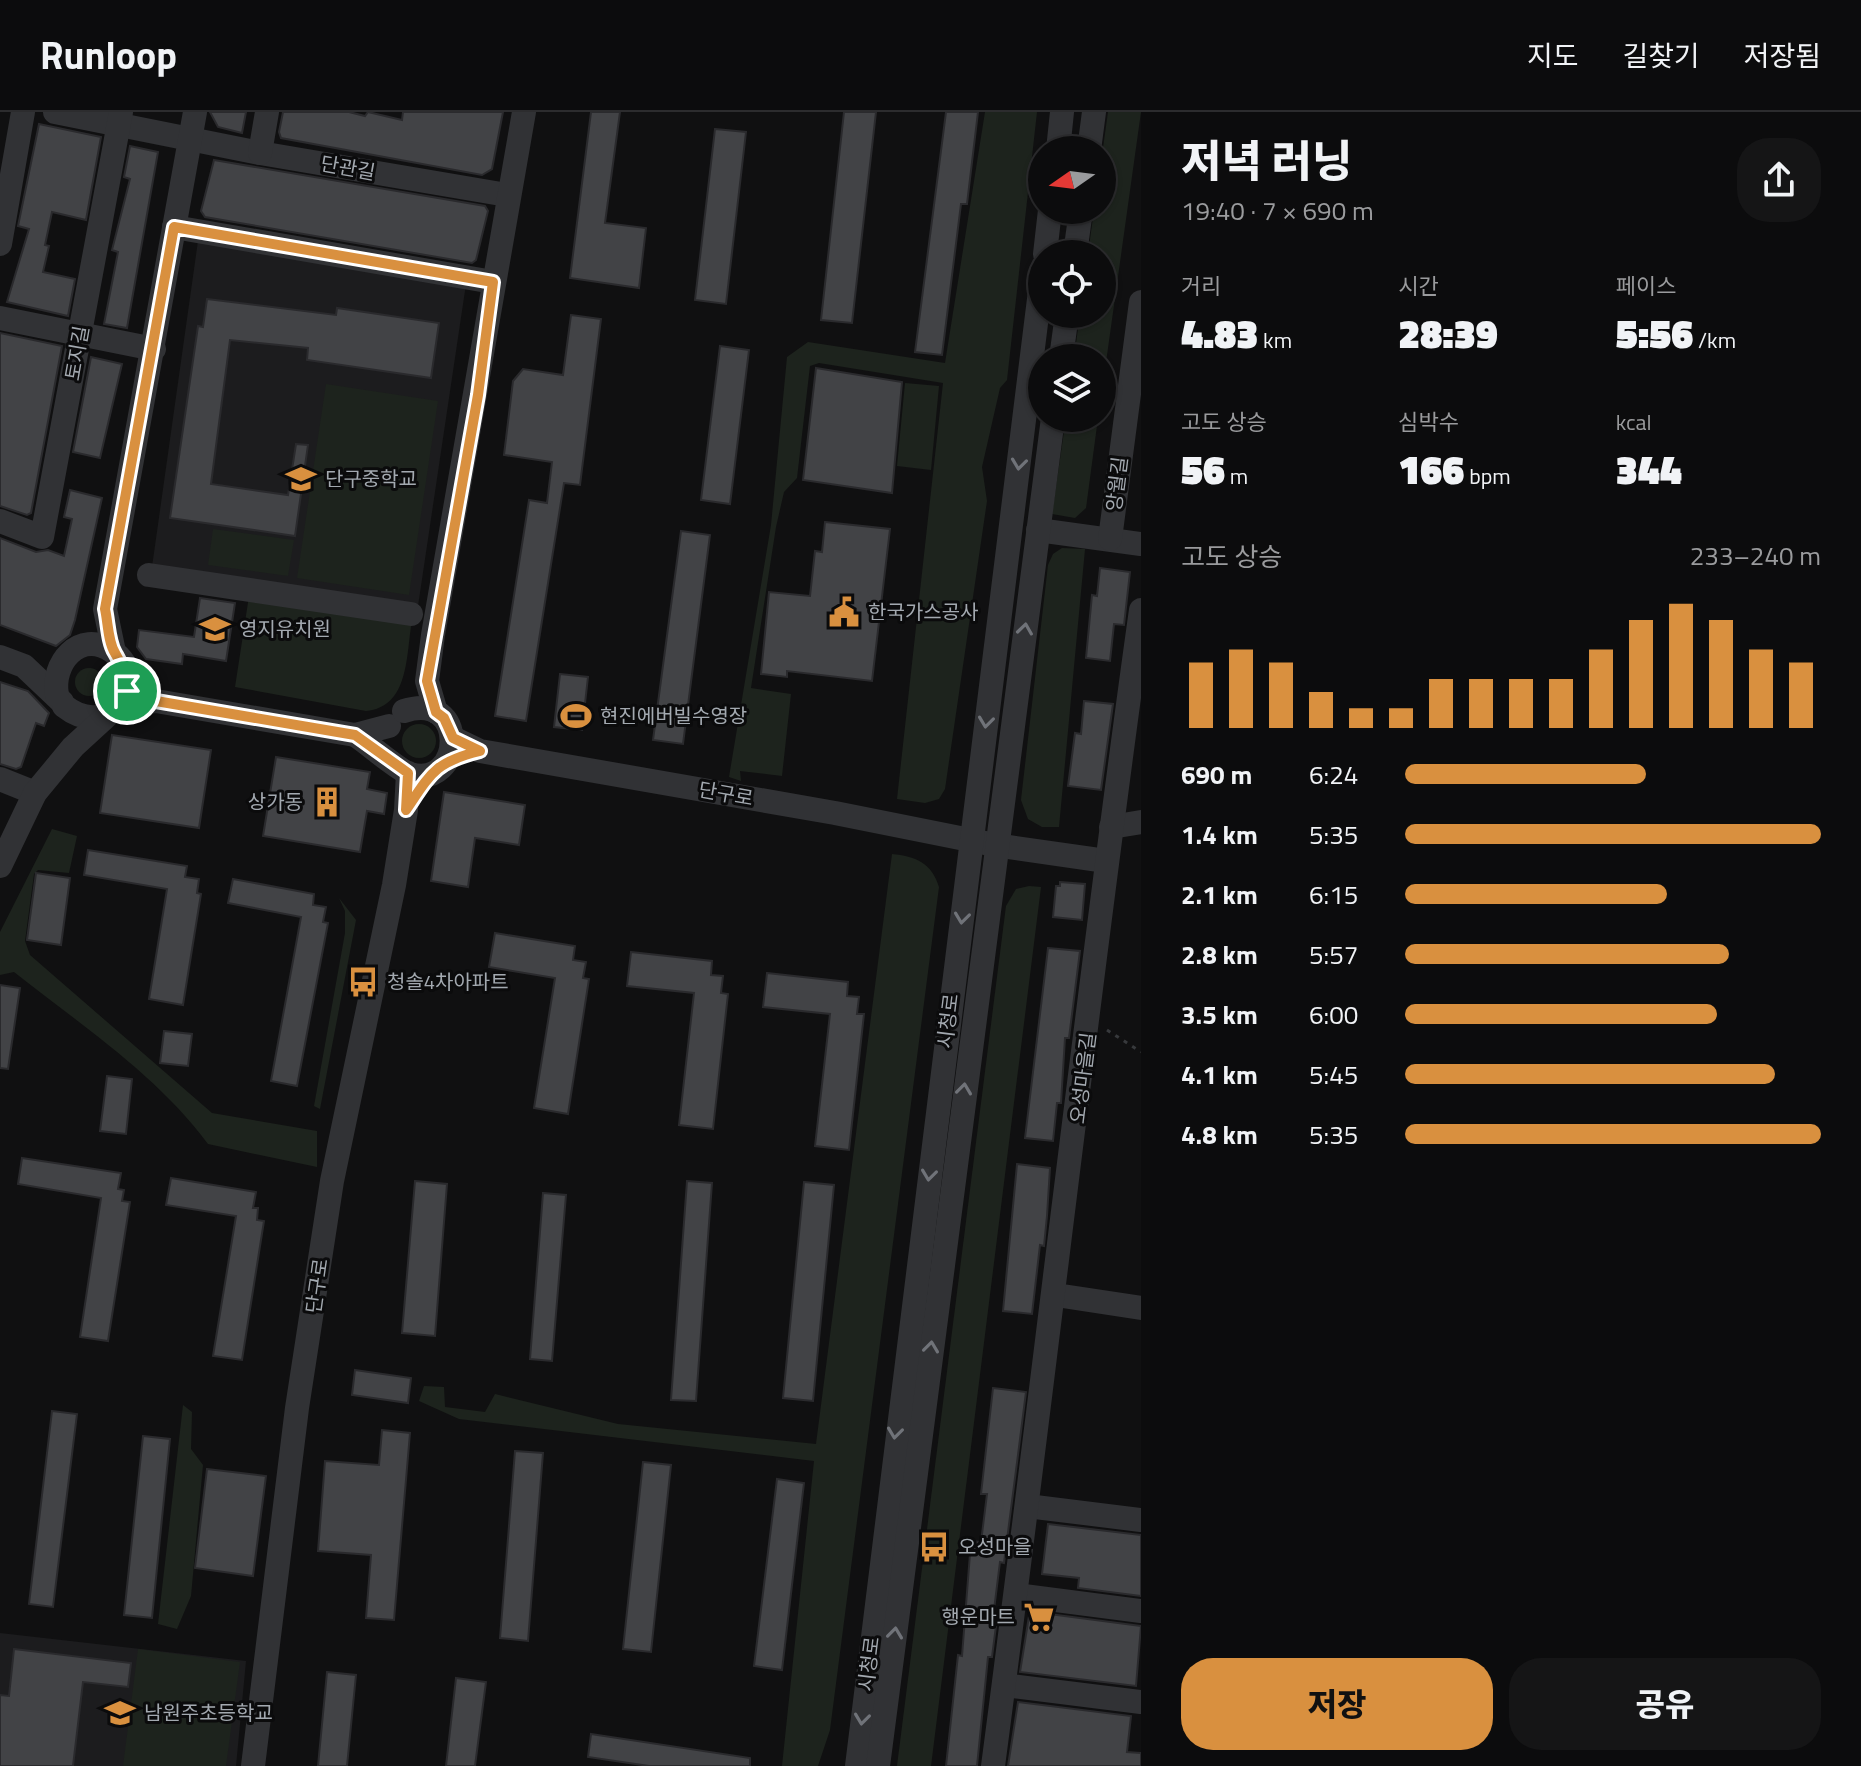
<!DOCTYPE html>
<html lang="ko">
<meta charset="utf-8">
<style>
body{margin:0;font-family:"Titillium Web","Noto Sans KR",sans-serif;background:#151516;color:#f1f3f6;height:100vh;display:flex;flex-direction:column;font-size:30px;white-space:nowrap}
*{box-sizing:border-box;margin:0}
p{font-size:26px;color:#9a9b9d}
.icon{flex:none;width:44px;height:44px;fill:none;stroke:currentColor;stroke-width:2;stroke-linecap:round;stroke-linejoin:round}
.map{position:relative;flex:1;overflow:hidden}
.details{display:flex;flex-direction:column;background:#0c0c0d;width:720px}
.details>*{flex:none}
.needle{width:52px;rotate:256deg}
.tools{position:absolute;left:1028px;top:24px;display:grid;gap:16px}
.tools a{display:grid;place-items:center;width:88px;height:88px;border-radius:50%;background:#0c0c0d;box-shadow:0 2px 6px #0004,0 0 0 2px #2c2c2e;font-size:40px}
.pin{position:absolute;display:grid;place-items:center;width:68px;height:68px;color:#fff;margin:-34px;border:4px solid #fff;border-radius:50%;box-shadow:0 2px 8px #0007}
.round{display:grid;place-items:center;flex:none;width:84px;height:84px;border-radius:32px;background:#151516}
.overview{display:flex;align-items:center;justify-content:space-between;height:136px;padding:0 40px}
h1{font-size:44px;font-weight:800;line-height:60px}
.metrics{display:grid;grid-template-columns:repeat(3,1fr);gap:12px;height:136px;padding:8px 40px}
.metrics div{display:grid;align-content:center}
.metrics b{font-size:40px;font-weight:800}
.metrics small{font-size:22px;font-weight:400}
.metrics p{font-size:22px}
.chart{height:224px;padding:16px 40px}
.chart p{display:flex;justify-content:space-between}
.chart svg{width:100%;height:144px;margin-top:8px;stroke:#d9903f;stroke-width:6}
.primary-button{display:flex;gap:16px;margin-top:auto;padding:16px 40px}
.primary-button a{flex:1;height:92px;border-radius:32px;background:#d9903f;color:#111;font-size:32px;font-weight:800;line-height:92px;text-align:center}
.primary-button a+a{background:#151516;color:#f1f3f6}
ul{padding:0 40px;list-style:none;font-size:26px}
li{display:grid;grid-template-columns:128px 96px 1fr;align-items:center;height:60px}
li i{height:20px;border-radius:10px;background:#d9903f}
header{display:flex;align-items:center;gap:48px;box-sizing:border-box;height:112px;padding:0 40px;background:#0c0c0d;border-bottom:2px solid #2c2c2e}
header strong{font-size:38px}
nav{display:flex;gap:44px;margin-inline-start:auto;font-size:28px}
main{display:flex;flex:1;min-height:0}
.map>svg:first-child{display:block}
.built{fill:#1c1c1e}
.green{fill:#1d231d}
.building{fill:#424346;stroke:#2a2a2d;stroke-width:2}
.lines{fill:none;stroke-linecap:round;stroke-linejoin:round}
.path{stroke:#37393c;stroke-width:3;stroke-dasharray:4 6;stroke-linecap:butt}
.minor{stroke:#313235;stroke-width:24}
.oneway{stroke:#707379}
.route-casing{stroke:#fff;stroke-width:16}
.route{stroke:#d9903f;stroke-width:10}
.labels{text-anchor:middle;stroke-width:6;stroke-linejoin:round;paint-order:stroke}
.street-label{font-size:20px;fill:#a3a9b0;stroke:#0b0b0c}
.poi-label{font-size:20px;fill:#a3a9b0;stroke:#0b0b0c;text-anchor:start}
</style>
<header>
<strong>Runloop</strong>
<nav><a>지도</a><a>길찾기</a><a>저장됨</a></nav>
</header>
<main>
<div class="map">
<svg width="1141" height="1654" viewBox="0 0 1141 1654">
<rect width="100%" height="100%" fill="#101011"/>
<!-- built -->
<g class="built">
<polygon points="198,129 466,172 418,494 152,455"/>
<polygon points="0,1521 246,1549 236,1654 0,1654"/>
</g>
<!-- green -->
<g class="green">
<polygon points="985,0 1037,0 1007,268 1000,276 982,355 987,389 945,677 939,687 925,691 897,687 943,271 819,251 810,254 797,366 784,380 776,415 751,576 791,582 782,664 740,659 741,669 729,665 771,413 787,245 808,230 945,251"/>
<polygon points="1108,0 1141,0 1102,279 1102,246 1074,246 1080,202 1102,202 1102,142 1088,142 1094,98 1102,98 1102,43"/>
<polygon points="905,271 939,274 931,358 897,354"/>
<polygon points="326,272 438,289 409,483 297,466"/>
<polygon points="1066,306 1098,306 1086,396 1075,406 1052,402"/>
<polygon points="213,417 294,428 288,464 208,453"/>
<polygon points="1062,436 1085,437 1059,715 1042,715 1028,707 1021,688 1048,453 1053,442"/>
<path d="M249,484L412,508C406,542 410,595 366,599L235,575Z"/>
<circle cx="89" cy="570" r="14"/>
<circle cx="419" cy="629" r="17"/>
<path d="M52,717L77,724L69,761L38,758L34,762L25,829L30,843L212,1001L317,1019V1055L208,1032C157,963 81,913 14,860L0,863V820Z"/>
<path d="M892,742C915,744 932,751 939,775L830,1618L818,1654H782L814,1349L459,1307L419,1289L424,1274L444,1275L445,1295L485,1300L495,1282L618,1312L816,1332Z"/>
<polygon points="1029,774 1041,775 931,1654 897,1654 1006,794 1016,777"/>
<polygon points="339,786 356,808 320,997 314,994 345,821 345,799"/>
<polygon points="183,1293 192,1300 191,1337 203,1353 191,1484 177,1517 158,1512"/>
<polygon points="138,1537 240,1550 226,1654 123,1654"/>
</g>
<!-- building -->
<g class="building">
<polygon points="210,0 246,0 242,21 218,15"/>
<polygon points="283,0 349,0 365,4 368,0 402,8 403,0 503,0 492,57 482,63 281,26 279,20"/>
<polygon points="591,0 620,0 605,111 646,116 639,176 570,166"/>
<polygon points="844,0 876,0 852,211 821,208"/>
<polygon points="946,0 978,0 967,92 961,92 942,243 915,240"/>
<polygon points="39,12 101,25 86,108 52,100 45,133 49,134 43,160 75,167 68,204 7,190 29,117 18,114"/>
<polygon points="715,17 746,20 726,192 695,188"/>
<polygon points="130,34 158,40 127,216 104,212 118,140 112,138 130,67 124,65"/>
<polygon points="214,48 485,94 488,99 476,148 472,151 205,105 201,99"/>
<polygon points="207,187 336,203 337,196 439,211 431,266 307,248 308,236 230,228 211,372 288,383 296,332 308,333 295,424 170,406 198,214 203,215"/>
<polygon points="571,203 601,207 580,373 564,371 526,609 495,604 529,388 547,391 552,350 504,343 513,269 523,257 563,263"/>
<polygon points="0,221 62,234 31,401 27,403 0,394"/>
<polygon points="720,234 749,238 730,392 701,388"/>
<polygon points="91,245 122,252 100,346 73,340"/>
<polygon points="816,256 902,270 892,381 803,368"/>
<polygon points="70,378 102,386 75,508 70,523 56,534 0,513 0,426 36,440 48,438 64,444 72,407 64,405"/>
<polygon points="825,410 890,417 872,569 787,559 787,565 761,562 769,480 810,484 815,439 822,440"/>
<polygon points="681,419 710,423 683,632 653,628"/>
<polygon points="1100,456 1130,460 1124,513 1114,512 1110,549 1086,546 1092,483 1097,484"/>
<polygon points="200,486 235,491 226,549 183,542 182,552 146,547 137,535 139,518 194,525"/>
<polygon points="560,562 588,565 582,618 554,615"/>
<polygon points="0,570 28,579 49,601 44,614 36,611 21,655 16,657 0,652"/>
<polygon points="1084,589 1113,592 1101,678 1068,674 1075,621 1081,622"/>
<polygon points="112,623 211,638 199,716 100,701"/>
<polygon points="276,645 370,660 367,677 387,681 384,702 367,699 360,740 263,724"/>
<polygon points="444,680 525,693 519,733 475,726 468,775 431,769"/>
<polygon points="88,738 187,754 185,765 199,767 197,781 201,782 183,893 149,887 167,777 84,763"/>
<polygon points="36,761 70,766 61,833 27,828"/>
<polygon points="233,767 314,782 313,793 326,795 323,810 328,811 297,974 271,969 301,805 228,791"/>
<polygon points="1060,770 1085,772 1082,808 1053,805 1056,774 1060,774"/>
<polygon points="495,821 575,834 573,848 586,850 583,866 589,867 568,1002 534,996 555,866 489,855"/>
<polygon points="1048,836 1080,839 1069,926 1065,926 1061,991 1057,991 1053,1029 1025,1026"/>
<polygon points="631,840 712,849 711,863 723,864 721,881 728,882 713,1017 679,1013 694,881 627,874"/>
<polygon points="767,861 848,870 847,884 859,885 857,902 864,902 849,1038 815,1034 830,902 763,895"/>
<polygon points="0,873 20,876 8,957 0,956"/>
<polygon points="164,919 192,922 188,954 160,951"/>
<polygon points="107,964 132,967 126,1022 100,1019"/>
<polygon points="22,1046 121,1061 118,1077 124,1078 122,1089 130,1090 108,1229 80,1225 101,1086 18,1072"/>
<polygon points="1017,1052 1050,1056 1047,1104 1044,1134 1040,1133 1032,1202 1003,1199"/>
<polygon points="171,1066 256,1080 253,1096 258,1096 257,1108 264,1109 242,1248 213,1244 236,1104 166,1093"/>
<polygon points="415,1069 447,1072 435,1224 402,1221"/>
<polygon points="687,1069 712,1071 696,1289 671,1288"/>
<polygon points="804,1070 834,1073 813,1289 783,1286"/>
<polygon points="543,1081 566,1083 552,1249 530,1247"/>
<polygon points="355,1258 411,1266 408,1291 352,1283"/>
<polygon points="993,1276 1026,1280 1018,1343 1004,1451 1000,1450 992,1514 996,1514 992,1545 988,1545 977,1654 946,1654 958,1543 962,1544 971,1429 981,1430 987,1382 981,1382"/>
<polygon points="52,1299 77,1302 53,1495 29,1492"/>
<polygon points="382,1318 410,1321 394,1508 366,1506 371,1443 318,1439 325,1349 379,1353"/>
<polygon points="143,1324 170,1327 152,1506 124,1503"/>
<polygon points="515,1339 543,1341 528,1529 500,1526"/>
<polygon points="643,1350 671,1353 651,1540 623,1537"/>
<polygon points="207,1357 266,1364 253,1464 195,1456"/>
<polygon points="777,1367 804,1371 782,1558 754,1554"/>
<polygon points="1048,1412 1141,1423 1141,1484 1078,1476 1079,1466 1042,1462"/>
<polygon points="1034,1500 1141,1514 1136,1574 1020,1560 1029,1504"/>
<polygon points="14,1537 131,1551 128,1575 83,1570 73,1654 0,1654 0,1583 9,1584"/>
<polygon points="327,1560 356,1563 347,1654 318,1654"/>
<polygon points="456,1566 486,1570 475,1654 446,1654"/>
<polygon points="1018,1590 1131,1604 1127,1640 1141,1641 1141,1654 1008,1654"/>
<polygon points="591,1622 750,1646 750,1654 649,1654 588,1645"/>
</g>
<g class="lines">
<!-- path -->
<polyline class="path" points="1107,918 1141,940"/>
<!-- minor -->
<g class="minor">
<polyline points="55,0 260,41 507,83"/>
<polyline points="1058,38 1062,0"/>
<polyline points="1089,38 1094,0"/>
<polyline points="260,41 267,0"/>
<polyline points="174,115 493,170"/>
<polyline points="0,132 23,0"/>
<polyline points="1045,142 1050,98"/>
<polyline points="1075,142 1081,98"/>
<polyline points="0,206 154,237"/>
<polyline points="1061,246 1067,202"/>
<polyline points="0,409 42,425 121,0"/>
<polyline points="1038,418 1141,432"/>
<polyline points="1110,427 1141,190"/>
<polyline points="149,463 411,502"/>
<polyline points="114,540 105,497 195,0"/>
<polyline points="0,545 24,554 62,590"/>
<path d="M57,583C51,552 79,517 112,539C153,567 111,631 64,594"/>
<polyline points="120,593 156,589 355,623 389,614"/>
<polyline points="436,600 427,569 433,523 524,0"/>
<path d="M355,623C369,632 398,658 410,662C464,678 469,578 404,599"/>
<polyline points="453,626 480,639 835,701 995,733 1106,749"/>
<polyline points="0,667 35,681"/>
<polyline points="1111,715 1141,710"/>
<polyline points="0,754 35,681 73,635 109,602"/>
<polyline points="1056,1183 1141,1196"/>
<polyline points="1027,1394 1141,1408"/>
<polyline points="1016,1483 1141,1499"/>
<polyline points="1004,1573 1141,1590"/>
<polyline points="253,1654 297,1296 332,1069 394,773 406,698 408,661"/>
<polyline points="857,1654 1042,163"/>
<polyline points="878,1654 1053,306"/>
<path d="M993,1654C1044,1269 1087,883 1141,498"/>
</g>
</g>
<!-- one-way arrows -->
<defs><path id="oneway-chevron" d="M-2-3.5L2.5 0L-2 3.5" fill="none" stroke-width="1.6" stroke-linecap="round" stroke-linejoin="round" transform="scale(2)"/></defs>
<g class="oneway">
<use href="#oneway-chevron" transform="translate(1019 352) rotate(97)"/>
<use href="#oneway-chevron" transform="translate(1025 517) rotate(-82)"/>
<use href="#oneway-chevron" transform="translate(986 610) rotate(97)"/>
<use href="#oneway-chevron" transform="translate(962 806) rotate(97)"/>
<use href="#oneway-chevron" transform="translate(964 977) rotate(-83)"/>
<use href="#oneway-chevron" transform="translate(929 1063) rotate(97)"/>
<use href="#oneway-chevron" transform="translate(931 1235) rotate(-83)"/>
<use href="#oneway-chevron" transform="translate(895 1321) rotate(97)"/>
<use href="#oneway-chevron" transform="translate(895 1521) rotate(-83)"/>
<use href="#oneway-chevron" transform="translate(862 1607) rotate(97)"/>
</g>
<g class="lines">
<!-- route casing -->
<g class="route-casing">
<path id="route" d="M174,115L493,170L478,283L427,569L436,600L444,606L453,626L480,639C435,650 431,661 406,698L408,661L355,623L156,589L120,593C133,572 126,561 115,541C108,530 108,510 105,497Z"/>
</g>
<!-- route -->
<use href="#route" class="route"/>
</g>
<!-- icons -->
<defs>
<g id="school-bare" transform="scale(2.4)"><path d="M0-5L7-2L0 1L-7-2ZM-4 1L0 2.5L4 1V4Q0 6-4 4Z" fill="#d9903f" stroke="#0b0b0c" stroke-width="2.5" paint-order="stroke"/></g>
<g id="civic-bare" transform="scale(2.4)"><path d="M-.6-6.5H3V-4.5H.6V-3L4-1V1h2V6H-6V1h2V-1L-.6-3ZM-1.2 2.5V6h2.4V2.5Z" fill="#d9903f" stroke="#0b0b0c" stroke-width="2.5" paint-order="stroke"/></g>
<g id="stadium-bare" transform="scale(2.4)"><path d="M0-5a6.5 5 0 1 0 0 10a6.5 5 0 1 0 0-10ZM-3.5-1.8h7v3.6h-7Z" fill="#d9903f" stroke="#0b0b0c" stroke-width="2.5" paint-order="stroke"/></g>
<g id="building-bare" transform="scale(2.4)"><path d="M-4-6H4V6H1V3H-1V6H-4ZM-2.5-4.3h1.7v1.8h-1.7ZM.8-4.3h1.7v1.8H.8ZM-2.5-1h1.7V.8h-1.7ZM.8-1h1.7V.8H.8Z" fill="#d9903f" stroke="#0b0b0c" stroke-width="2.5" paint-order="stroke"/></g>
<g id="bus-bare" transform="scale(2.4)"><path d="M-5-6H5V4H4V6H2V4H-2V6H-4V4H-5ZM-3.5-4V0h7V-4ZM-3.5 1.2v1.5H-2V1.2ZM2 1.2v1.5H3.5V1.2Z" fill="#d9903f" stroke="#0b0b0c" stroke-width="2.5" paint-order="stroke"/></g>
<g id="supermarket-bare" transform="scale(2.4)"><path d="M-6-5.5h2.5l.6 2H6L4.5 2H-2.5L-4.4-4H-6ZM-1.5 3.2a1.3 1.3 0 1 0 .1 0ZM3 3.2a1.3 1.3 0 1 0 .1 0Z" fill="#d9903f" stroke="#0b0b0c" stroke-width="2.5" paint-order="stroke"/></g>
</defs>
<g fill-rule="evenodd">
<use href="#school-bare" x="301" y="367"/>
<use href="#civic-bare" x="844" y="500"/>
<use href="#school-bare" x="215" y="517"/>
<use href="#stadium-bare" x="576" y="604"/>
<use href="#building-bare" x="327" y="690"/>
<use href="#bus-bare" x="363" y="870"/>
<use href="#bus-bare" x="934" y="1435"/>
<use href="#supermarket-bare" x="1039" y="1505"/>
<use href="#school-bare" x="120" y="1601"/>
</g>
<g class="labels">
<!-- street labels -->
<g class="street-label">
<text transform="translate(348 56) rotate(10)" y="7">단관길</text>
<text transform="translate(77 241) rotate(-80)" y="7">토지길</text>
<text transform="translate(1117 372) rotate(-83)" y="7">앙월길</text>
<text transform="translate(726 682) rotate(10)" y="7">단구로</text>
<text transform="translate(948 909) rotate(-83)" y="7">시청로</text>
<text transform="translate(1083 966) rotate(-83)" y="7">오성마을길</text>
<text transform="translate(317 1174) rotate(-82)" y="7">단구로</text>
<text transform="translate(869 1552) rotate(-83)" y="7">시청로</text>
</g>
<!-- poi labels -->
<g class="poi-label">
<text x="325" y="374">단구중학교</text>
<text x="868" y="507">한국가스공사</text>
<text x="239" y="524">영지유치원</text>
<text x="600" y="611">현진에버빌수영장</text>
<text x="303" y="697" text-anchor="end">상가동</text>
<text x="387" y="877">청솔4차아파트</text>
<text x="958" y="1442">오성마을</text>
<text x="1015" y="1512" text-anchor="end">행운마트</text>
<text x="144" y="1608">남원주초등학교</text>
</g>
</g>
</svg>
<div class="tools">
<a><svg class="needle" viewBox="-14 -14 28 28"><path d="M0-13l5 13h-10z" fill="#e53935"/><path d="M0 13l5-13h-10z" fill="#9a9b9d"/></svg></a>
<a><svg class="icon" aria-label="locate" viewBox="0 0 24 24"><circle cx="12" cy="12" r="6"/><path d="M12 2v4M12 18v4M2 12h4M18 12h4"/></svg></a>
<a><svg class="icon" aria-label="layers" viewBox="0 0 24 24"><path d="M12 4l9 5-9 5-9-5zM3 14l9 5 9-5"/></svg></a>
</div>
<div class="pin" style="left:127px;top:579px;background:#1e9e55"><svg class="icon" aria-label="arrive" viewBox="0 0 24 24"><path d="M6 21V4h12l-3 4 3 4H6"/></svg></div>
</div>
<section class="details">
<div class="overview"><div><h1>저녁 러닝</h1><p>19:40 · 7 × 690 m</p></div><a class="round"><svg class="icon" aria-label="share" viewBox="0 0 24 24"><path d="M12 15V3M7 8l5-5 5 5M5 13v7h14v-7"/></svg></a></div>
<div class="metrics">
<div><p>거리</p><b>4.83<small> km</small></b></div>
<div><p>시간</p><b>28:39</b></div>
<div><p>페이스</p><b>5:56<small> /km</small></b></div>
</div>
<div class="metrics">
<div><p>고도 상승</p><b>56<small> m</small></b></div>
<div><p>심박수</p><b>166<small> bpm</small></b></div>
<div><p>kcal</p><b>344</b></div>
</div>
<div class="chart"><p><span>고도 상승</span>233–240 m</p>
<svg viewBox="0 0 160 44" preserveAspectRatio="none"><path d="M5 44V24M15 44V20M25 44V24M35 44V33M45 44V38M55 44V38M65 44V29M75 44V29M85 44V29M95 44V29M105 44V20M115 44V11M125 44V6M135 44V11M145 44V20M155 44V24"/></svg>
</div>
<ul>
<li><b>690 m</b>6:24<i style="width:58%"></i></li>
<li><b>1.4 km</b>5:35<i style="width:100%"></i></li>
<li><b>2.1 km</b>6:15<i style="width:63%"></i></li>
<li><b>2.8 km</b>5:57<i style="width:78%"></i></li>
<li><b>3.5 km</b>6:00<i style="width:75%"></i></li>
<li><b>4.1 km</b>5:45<i style="width:89%"></i></li>
<li><b>4.8 km</b>5:35<i style="width:100%"></i></li>
</ul>
<div class="primary-button"><a>저장</a><a>공유</a></div>
</section>
</main>
